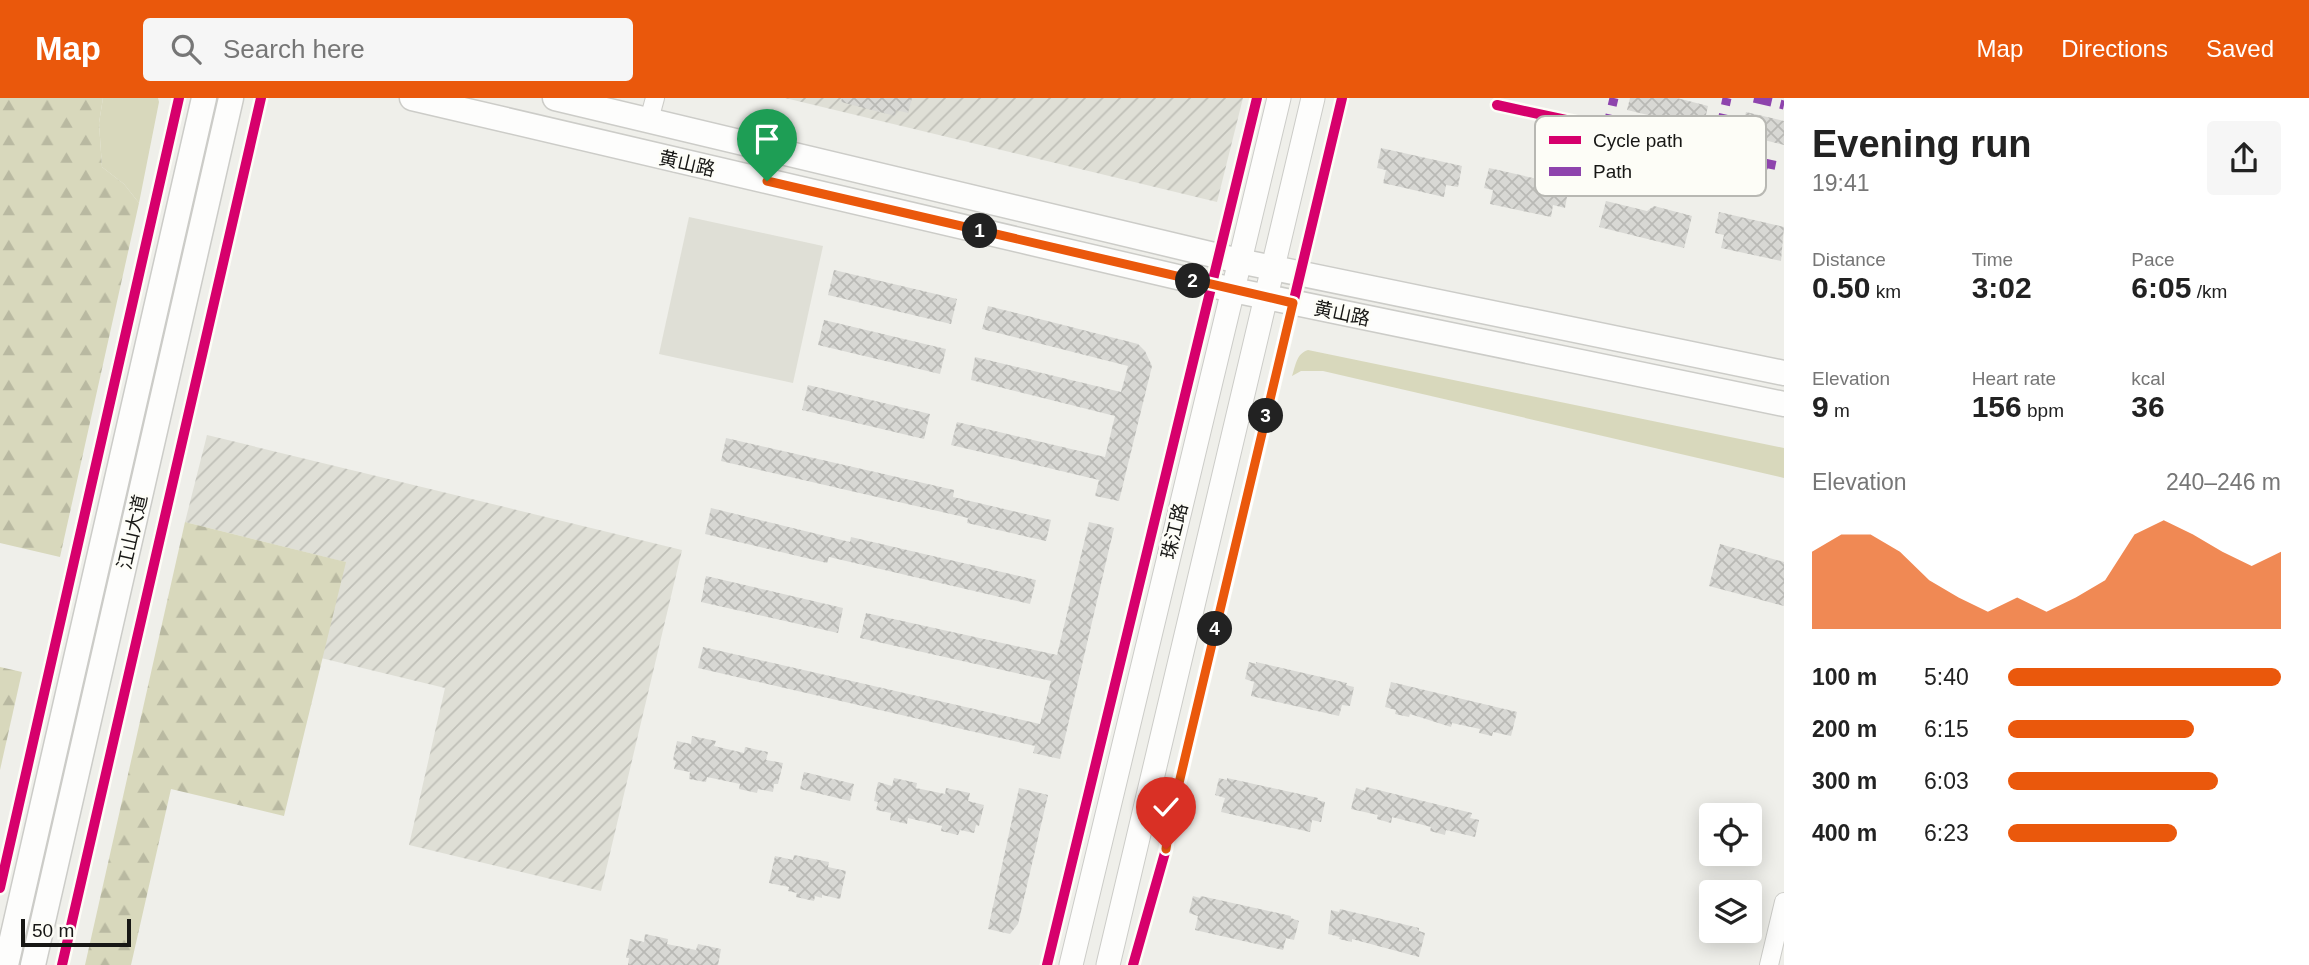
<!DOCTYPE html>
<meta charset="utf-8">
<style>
body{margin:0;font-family:Helvetica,"Noto Sans SC",sans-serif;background:#f6f6f6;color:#222;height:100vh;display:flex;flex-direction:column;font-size:26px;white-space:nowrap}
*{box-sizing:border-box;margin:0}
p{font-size:23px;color:#767676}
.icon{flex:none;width:38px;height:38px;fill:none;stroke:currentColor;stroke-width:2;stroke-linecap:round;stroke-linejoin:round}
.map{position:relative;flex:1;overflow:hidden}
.sheet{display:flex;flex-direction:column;background:#fff;width:525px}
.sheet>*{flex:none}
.fabs{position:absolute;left:1699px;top:705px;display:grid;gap:14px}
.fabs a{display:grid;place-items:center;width:63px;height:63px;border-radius:7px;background:#fff;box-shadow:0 4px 18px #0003;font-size:35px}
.scale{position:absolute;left:21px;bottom:18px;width:110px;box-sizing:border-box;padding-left:7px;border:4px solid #171715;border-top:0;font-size:19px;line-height:24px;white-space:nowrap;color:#171715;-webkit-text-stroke:5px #fdfdf7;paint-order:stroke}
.pin{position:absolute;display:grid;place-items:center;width:60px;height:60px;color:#fff;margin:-72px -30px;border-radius:50% 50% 50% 0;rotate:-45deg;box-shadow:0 0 7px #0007}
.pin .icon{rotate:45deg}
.km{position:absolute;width:35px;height:35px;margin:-18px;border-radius:50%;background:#222;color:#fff;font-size:19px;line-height:35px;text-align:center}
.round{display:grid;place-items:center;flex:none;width:74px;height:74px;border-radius:7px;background:#f6f6f6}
.overview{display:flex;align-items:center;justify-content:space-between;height:119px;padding:0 28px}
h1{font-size:38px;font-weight:600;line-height:52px}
.metrics{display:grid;grid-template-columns:repeat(3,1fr);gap:10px;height:119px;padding:7px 28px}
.metrics div{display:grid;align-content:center}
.metrics b{font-size:30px;font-weight:600}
.metrics small{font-size:19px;font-weight:400}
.metrics p{font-size:19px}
.chart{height:196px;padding:14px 28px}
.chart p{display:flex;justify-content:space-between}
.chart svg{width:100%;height:126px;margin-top:7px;fill:#ea580c;opacity:.7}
ul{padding:0 28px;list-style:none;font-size:23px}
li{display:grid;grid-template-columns:112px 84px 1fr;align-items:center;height:52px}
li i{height:18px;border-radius:9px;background:#ea580c}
header{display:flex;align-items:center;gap:42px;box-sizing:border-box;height:98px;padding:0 35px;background:#ea580c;color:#fff}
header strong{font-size:33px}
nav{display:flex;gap:38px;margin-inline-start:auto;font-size:24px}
.search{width:490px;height:63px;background:#f6f6f6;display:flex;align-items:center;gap:18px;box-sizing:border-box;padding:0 24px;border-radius:7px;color:#767676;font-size:26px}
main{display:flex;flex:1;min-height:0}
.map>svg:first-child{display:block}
.built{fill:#dfdfd6}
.industrial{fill:url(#industrial-furrows)}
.green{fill:#d8d8bc}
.forest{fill:url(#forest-firs)}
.building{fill:url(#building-cross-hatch)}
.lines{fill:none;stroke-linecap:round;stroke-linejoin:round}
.minor-casing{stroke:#ccccc8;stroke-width:20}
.tertiary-casing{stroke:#ccccc8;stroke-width:25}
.secondary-casing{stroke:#ccccc8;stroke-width:27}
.minor{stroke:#fdfdfc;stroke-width:18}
.tertiary{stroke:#fdfdfc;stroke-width:23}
.secondary{stroke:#fdfdfc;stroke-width:24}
.quiet{stroke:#8e44ad;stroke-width:9;stroke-dasharray:18 9;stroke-linecap:butt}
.cycleway-casing{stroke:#fdfdf7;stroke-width:15}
.cycleway{stroke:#d6006c;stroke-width:10}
.route-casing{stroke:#fff;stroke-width:14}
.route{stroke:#ea580c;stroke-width:9}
.labels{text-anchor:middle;stroke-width:5;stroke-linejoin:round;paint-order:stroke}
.street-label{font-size:19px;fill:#171715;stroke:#fdfdf7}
.key{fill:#fdfdf7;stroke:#b8b8b3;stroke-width:2}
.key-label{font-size:19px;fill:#171715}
</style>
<header>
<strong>Map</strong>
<div class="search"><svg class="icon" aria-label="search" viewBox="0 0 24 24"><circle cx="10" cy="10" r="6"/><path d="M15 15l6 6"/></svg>Search here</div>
<nav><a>Map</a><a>Directions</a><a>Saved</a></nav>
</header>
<main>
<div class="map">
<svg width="1784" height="867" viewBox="0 0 1784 867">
<defs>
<pattern id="industrial-furrows" width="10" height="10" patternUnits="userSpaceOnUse" patternTransform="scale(1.75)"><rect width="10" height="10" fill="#dfdfd6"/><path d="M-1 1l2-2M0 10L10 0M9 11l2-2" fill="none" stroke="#bfbfb7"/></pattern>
<pattern id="forest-firs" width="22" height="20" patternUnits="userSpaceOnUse" patternTransform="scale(1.75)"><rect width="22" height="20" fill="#d8d8bc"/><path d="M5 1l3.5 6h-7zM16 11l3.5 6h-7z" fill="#b9b9a1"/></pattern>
<pattern id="building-cross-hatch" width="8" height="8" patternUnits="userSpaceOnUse" patternTransform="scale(1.75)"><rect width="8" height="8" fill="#d8d8d4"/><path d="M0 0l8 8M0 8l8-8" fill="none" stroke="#b9b9b5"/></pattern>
</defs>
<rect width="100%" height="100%" fill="#efefea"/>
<!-- built -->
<polygon class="built" points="689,119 823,148 793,285 659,256"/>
<!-- industrial -->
<g class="industrial">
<polygon points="785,0 1243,0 1217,104"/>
<polygon points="207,337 682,452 601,793 409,747 445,590 321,560 345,464 185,424"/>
</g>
<!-- green -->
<g class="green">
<polygon points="103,0 158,0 159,4 139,105 124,86 102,69 99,25"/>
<path d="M1308,252L1784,350V380L1323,273H1301L1292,278C1296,267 1296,256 1308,252Z"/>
</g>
<!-- forest -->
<g class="forest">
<polygon points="0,0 103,0 99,25 102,69 124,86 139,105 60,459 0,445"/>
<polygon points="185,424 346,464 284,718 171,691 131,867 85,867"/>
<polygon points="0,569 22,574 0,672"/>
</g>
<!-- building -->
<g class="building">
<polygon points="842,0 912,0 908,15 896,12 895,18 841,4"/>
<polygon points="1630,0 1677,0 1708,8 1703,30 1627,12"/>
<polygon points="1746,14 1784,23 1784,47 1740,36"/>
<polygon points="1381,50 1462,68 1458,89 1446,87 1444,99 1383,85 1386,72 1377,70"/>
<polygon points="1489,70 1569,88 1565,110 1553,107 1551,119 1490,106 1493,92 1484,90"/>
<polygon points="1606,103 1647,113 1654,108 1692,118 1684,150 1599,129"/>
<polygon points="1719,114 1784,129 1781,163 1721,150 1724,137 1715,135"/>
<polygon points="834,172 957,201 951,226 828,197"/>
<polygon points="988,208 1138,246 1145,253 1152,268 1119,403 1095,398 1099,382 951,347 957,324 1105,359 1115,318 971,282 975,259 1121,294 1128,268 982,231"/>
<polygon points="824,222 946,251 940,276 818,247"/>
<polygon points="808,287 930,316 924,341 802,312"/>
<polygon points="726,340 954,392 953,399 1051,422 1046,443 967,425 968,420 721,363"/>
<polygon points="711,410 850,444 851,439 1036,482 1030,506 829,459 827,465 705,436"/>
<polygon points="1089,424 1114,430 1060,661 1033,655 1035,648 698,570 703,549 1040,626 1051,583 860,540 866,515 1057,557"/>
<polygon points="1720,446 1784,464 1784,508 1709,488"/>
<polygon points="706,478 843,510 838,535 701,504"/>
<polygon points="1249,564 1256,566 1256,564 1347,585 1346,587 1354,589 1350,608 1342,607 1339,618 1251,598 1254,584 1245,581"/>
<polygon points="1391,584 1517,614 1511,638 1493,634 1492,638 1479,635 1480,631 1452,625 1451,629 1410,616 1409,619 1395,616 1396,612 1385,609"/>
<polygon points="692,638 716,643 714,648 744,655 745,649 768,654 766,662 783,665 778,686 774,686 773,694 758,691 757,695 739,691 740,686 707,679 706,684 689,681 690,674 674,671 676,663 673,662 677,643 691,646"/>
<polygon points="804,674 854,686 850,703 800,691"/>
<polygon points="894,680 917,685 916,690 945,696 946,690 970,695 968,703 984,707 979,728 976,727 974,735 960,732 958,737 941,733 942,728 908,720 907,726 890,722 891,715 876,712 878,704 874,703 878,684 892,688"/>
<polygon points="1219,680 1227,682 1227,680 1318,700 1317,702 1325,704 1321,724 1312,722 1310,734 1221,714 1225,700 1215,697"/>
<polygon points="1366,689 1472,715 1470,720 1479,722 1475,739 1446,732 1445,737 1430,733 1431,729 1392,719 1391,725 1377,721 1378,717 1351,711 1356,690 1365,693"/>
<polygon points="1019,690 1048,697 1018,826 1010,836 988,831"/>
<polygon points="794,757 829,764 828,769 846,773 840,801 822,797 822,800 815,798 814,803 796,799 797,795 788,793 789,789 769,785 775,758 793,762"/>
<polygon points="1193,798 1200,800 1201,798 1291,818 1291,820 1299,823 1294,842 1286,840 1283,852 1195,832 1198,818 1189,815"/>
<polygon points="1340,811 1419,830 1419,833 1425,835 1419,859 1352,841 1352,844 1339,841 1340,839 1328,836 1331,812 1339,814"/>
<polygon points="645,836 668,841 667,846 696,852 698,846 721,851 718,867 628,867 629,860 626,860 630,841 644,844"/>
</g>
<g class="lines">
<!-- minor casing -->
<g class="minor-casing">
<g id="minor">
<polyline points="649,22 655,0"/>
<polyline points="1769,867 1784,804"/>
</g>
</g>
<!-- tertiary casing -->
<g class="tertiary-casing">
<g id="tertiary">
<polyline points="1071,867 1279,0"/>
<polyline points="1108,867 1313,0"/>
</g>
</g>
<!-- secondary casing -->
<g class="secondary-casing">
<g id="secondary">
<polyline points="412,0 1233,192 1784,306"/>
<polyline points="555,0 1239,163 1784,275"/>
<polyline points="6,867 204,0"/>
<polyline points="33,867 231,0"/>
</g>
</g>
<!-- minor -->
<use href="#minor" class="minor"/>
<!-- tertiary -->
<use href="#tertiary" class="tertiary"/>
<!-- secondary -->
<use href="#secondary" class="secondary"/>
<!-- quiet -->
<g class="quiet">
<polyline points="1754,0 1784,7"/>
<polyline points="1606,34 1614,0"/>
<polyline points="1709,59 1763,70 1764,65 1784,69"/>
<polyline points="1714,60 1727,0"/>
</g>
<!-- cycleway casing -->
<g class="cycleway-casing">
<g id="cycleway">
<polyline points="1497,7 1594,28 1600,34"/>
<polyline points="0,790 179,0"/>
<polyline points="62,867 261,0"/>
<polyline points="1047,867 1257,0"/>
<polyline points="1133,867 1166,751 1170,723 1342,0"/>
</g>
</g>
<!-- cycleway -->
<use href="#cycleway" class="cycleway"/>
</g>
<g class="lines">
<!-- route casing -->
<g class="route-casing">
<polyline id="route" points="767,83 1293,205 1170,723 1166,751"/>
</g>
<!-- route -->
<use href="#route" class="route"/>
</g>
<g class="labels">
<!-- street labels -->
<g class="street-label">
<text transform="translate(687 65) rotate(13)" y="7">黄山路</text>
<text transform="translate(1342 215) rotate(12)" y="7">黄山路</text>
<text transform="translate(1174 433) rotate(-76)" y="7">珠江路</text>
<text transform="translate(132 434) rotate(-77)" y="7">江山大道</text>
</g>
</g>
<!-- legend -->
<rect x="1535" y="18" width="231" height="80" rx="10" class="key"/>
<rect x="1549" y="38" width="32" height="8" fill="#d6006c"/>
<rect x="1549" y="69" width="32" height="9" fill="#8e44ad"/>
<g class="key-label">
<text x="1593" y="49">Cycle path</text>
<text x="1593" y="80">Path</text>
</g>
</svg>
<div class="fabs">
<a><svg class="icon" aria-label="locate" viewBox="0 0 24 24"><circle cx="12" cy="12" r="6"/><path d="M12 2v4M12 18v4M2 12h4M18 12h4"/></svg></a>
<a><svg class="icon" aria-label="layers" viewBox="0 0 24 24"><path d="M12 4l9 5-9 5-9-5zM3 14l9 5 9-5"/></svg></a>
</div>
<div class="scale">50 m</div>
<div class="pin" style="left:767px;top:83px;background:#1e9e55"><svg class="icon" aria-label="arrive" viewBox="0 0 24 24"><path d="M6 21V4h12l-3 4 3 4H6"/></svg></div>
<div class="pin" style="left:1166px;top:751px;background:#d93025"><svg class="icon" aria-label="check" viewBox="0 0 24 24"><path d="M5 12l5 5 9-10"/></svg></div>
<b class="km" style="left:980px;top:133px">1</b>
<b class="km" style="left:1193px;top:183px">2</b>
<b class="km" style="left:1266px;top:318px">3</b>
<b class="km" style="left:1215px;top:531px">4</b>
</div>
<section class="sheet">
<div class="overview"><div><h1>Evening run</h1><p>19:41</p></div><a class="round"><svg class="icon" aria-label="share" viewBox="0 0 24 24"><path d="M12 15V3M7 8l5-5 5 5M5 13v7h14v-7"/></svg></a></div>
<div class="metrics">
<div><p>Distance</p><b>0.50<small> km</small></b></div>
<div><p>Time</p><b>3:02</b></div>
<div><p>Pace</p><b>6:05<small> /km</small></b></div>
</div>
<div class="metrics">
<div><p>Elevation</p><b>9<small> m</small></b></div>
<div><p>Heart rate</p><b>156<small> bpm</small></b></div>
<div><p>kcal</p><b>36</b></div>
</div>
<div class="chart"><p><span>Elevation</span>240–246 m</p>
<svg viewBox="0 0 160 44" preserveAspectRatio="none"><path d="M0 44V17L10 11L20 11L30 17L40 27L50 33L60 38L70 33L80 38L90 33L100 27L110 11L120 6L130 11L140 17L150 22L160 17V44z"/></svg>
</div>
<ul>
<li><b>100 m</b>5:40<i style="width:100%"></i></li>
<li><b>200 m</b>6:15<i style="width:68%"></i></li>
<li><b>300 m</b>6:03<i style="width:77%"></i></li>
<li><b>400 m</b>6:23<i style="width:62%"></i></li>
</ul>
</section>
</main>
